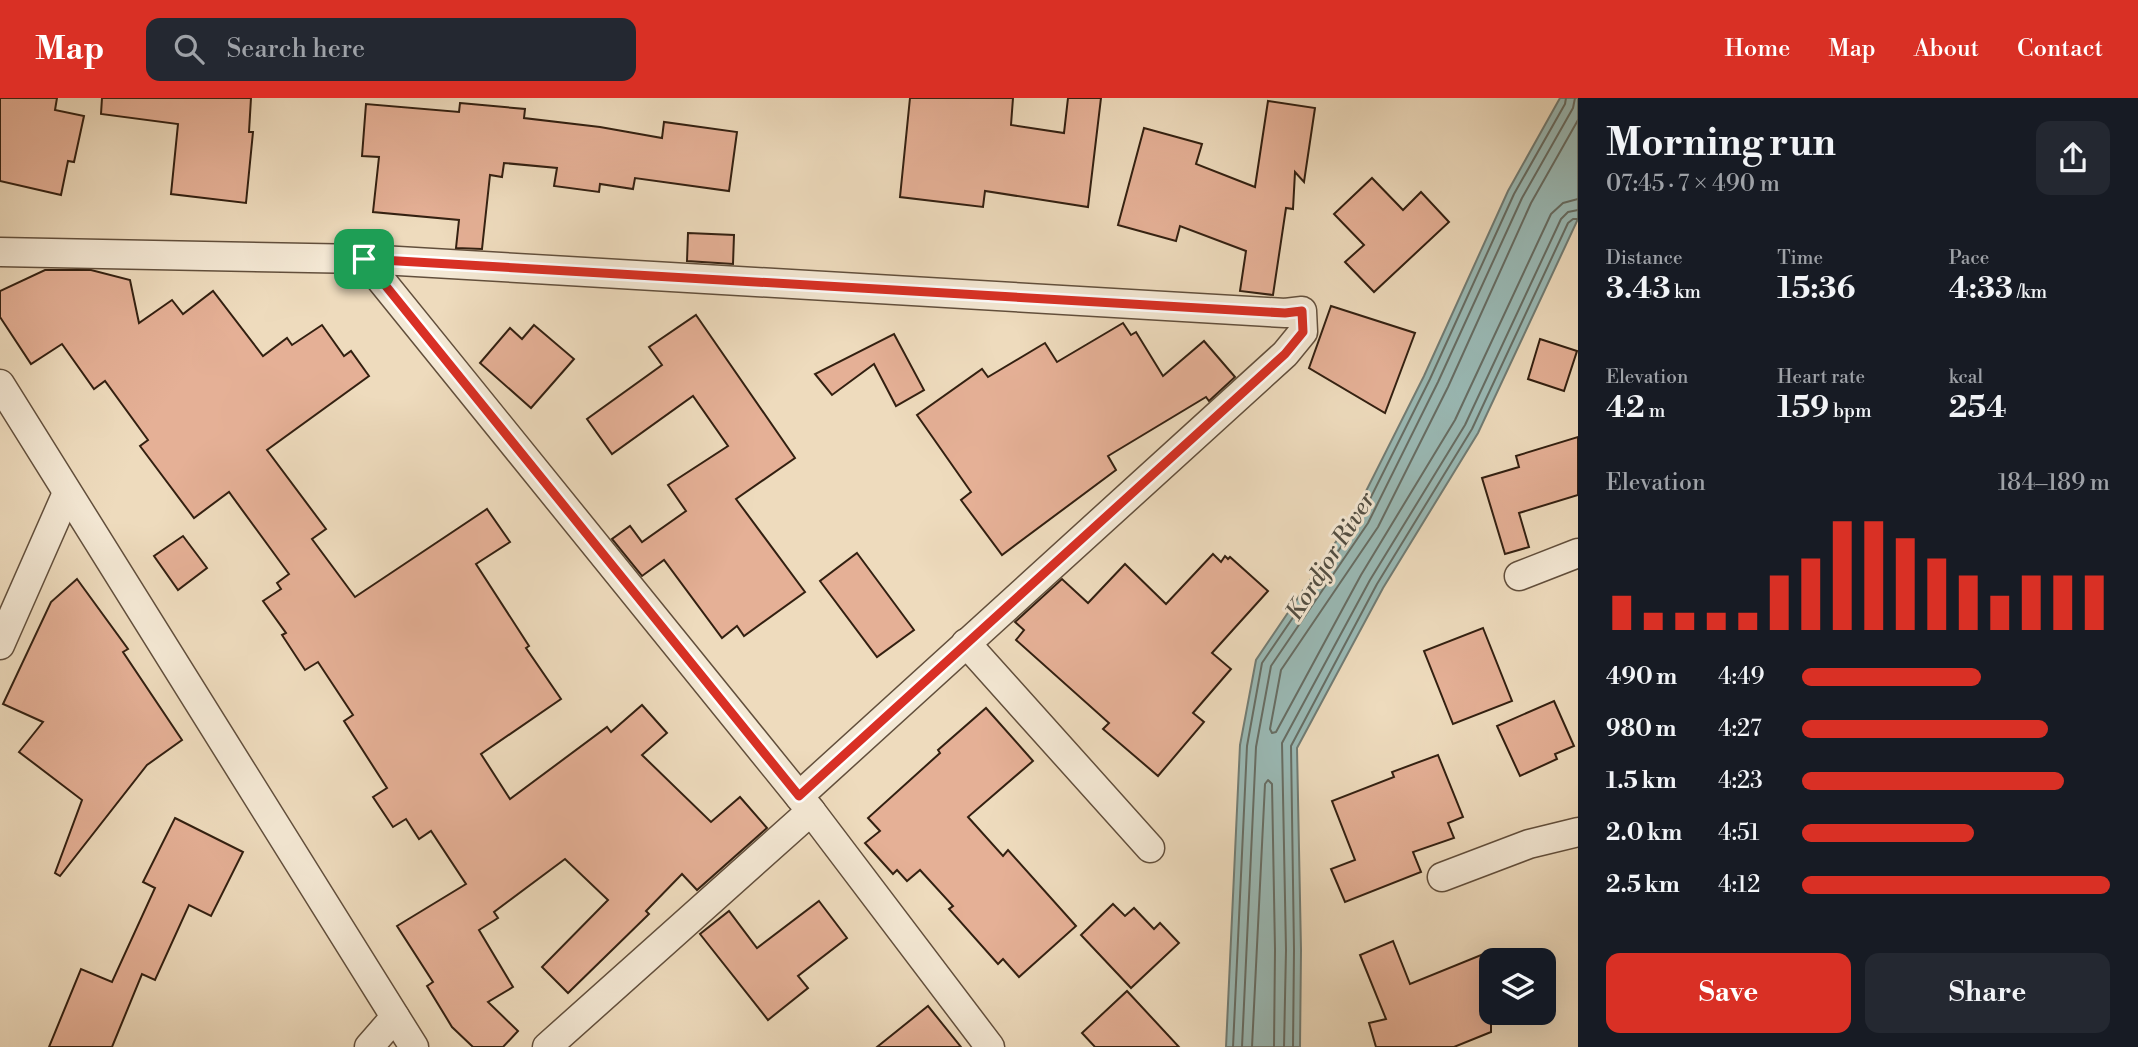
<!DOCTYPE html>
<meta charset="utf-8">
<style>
body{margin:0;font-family:"Libre Bodoni",serif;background:#242831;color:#f1f3f6;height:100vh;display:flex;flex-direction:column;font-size:26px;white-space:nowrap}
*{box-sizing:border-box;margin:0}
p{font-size:23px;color:#9ea1a6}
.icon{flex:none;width:38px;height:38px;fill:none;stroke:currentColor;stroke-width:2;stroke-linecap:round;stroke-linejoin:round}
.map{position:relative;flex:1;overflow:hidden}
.side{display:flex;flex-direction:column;background:#171b24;width:560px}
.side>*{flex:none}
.tools{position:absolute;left:1479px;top:850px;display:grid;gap:14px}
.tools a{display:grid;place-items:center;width:77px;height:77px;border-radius:14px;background:#171b24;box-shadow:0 7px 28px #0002;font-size:35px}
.pin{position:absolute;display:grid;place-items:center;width:60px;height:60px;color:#fff;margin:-30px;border-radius:14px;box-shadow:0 4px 10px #0006}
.round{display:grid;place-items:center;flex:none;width:74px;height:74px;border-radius:14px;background:#242831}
.headline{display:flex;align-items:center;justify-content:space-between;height:119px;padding:0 28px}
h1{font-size:38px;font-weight:700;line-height:52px}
.metrics{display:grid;grid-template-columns:repeat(3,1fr);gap:10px;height:119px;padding:7px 28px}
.metrics div{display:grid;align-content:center}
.metrics b{font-size:30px;font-weight:700}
.metrics small{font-size:19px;font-weight:400}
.metrics p{font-size:19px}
.chart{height:196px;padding:14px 28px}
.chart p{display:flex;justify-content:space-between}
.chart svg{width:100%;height:126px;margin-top:7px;stroke:#d93025;stroke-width:6}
.cta{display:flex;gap:14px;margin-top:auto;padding:14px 28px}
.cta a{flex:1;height:80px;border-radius:14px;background:#d93025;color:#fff;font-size:28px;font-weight:700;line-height:80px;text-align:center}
.cta a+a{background:#242831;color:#f1f3f6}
ul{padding:0 28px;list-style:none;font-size:23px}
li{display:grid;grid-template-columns:112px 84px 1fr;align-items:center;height:52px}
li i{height:18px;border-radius:9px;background:#d93025}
header{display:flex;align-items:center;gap:42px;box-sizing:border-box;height:98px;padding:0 35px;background:#d93025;color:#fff}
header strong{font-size:33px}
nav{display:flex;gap:38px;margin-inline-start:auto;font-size:24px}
.search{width:490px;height:63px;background:#242831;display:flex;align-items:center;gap:18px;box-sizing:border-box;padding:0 24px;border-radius:14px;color:#9ea1a6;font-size:26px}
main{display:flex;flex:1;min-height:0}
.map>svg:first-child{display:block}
.water{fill:#9abab6;stroke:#717c74;stroke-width:2}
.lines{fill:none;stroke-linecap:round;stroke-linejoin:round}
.shore{stroke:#666d64;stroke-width:2}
.building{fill:#e5b096;stroke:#332011;stroke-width:2}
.minor-casing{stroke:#624f3c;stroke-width:31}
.minor{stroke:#f4e8d4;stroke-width:28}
.route-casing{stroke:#fff;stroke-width:14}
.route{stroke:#d93025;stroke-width:9}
.labels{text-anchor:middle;stroke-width:6;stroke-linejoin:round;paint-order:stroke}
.water-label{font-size:24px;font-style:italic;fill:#524e43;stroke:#f4e8d4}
</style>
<header>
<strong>Map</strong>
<div class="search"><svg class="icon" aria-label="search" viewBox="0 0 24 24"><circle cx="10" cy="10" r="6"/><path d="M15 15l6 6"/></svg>Search here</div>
<nav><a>Home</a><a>Map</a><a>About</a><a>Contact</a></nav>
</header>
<main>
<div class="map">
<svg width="1578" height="949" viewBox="0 0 1578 949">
<rect width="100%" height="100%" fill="#eedbbd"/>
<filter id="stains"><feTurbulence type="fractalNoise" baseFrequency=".00286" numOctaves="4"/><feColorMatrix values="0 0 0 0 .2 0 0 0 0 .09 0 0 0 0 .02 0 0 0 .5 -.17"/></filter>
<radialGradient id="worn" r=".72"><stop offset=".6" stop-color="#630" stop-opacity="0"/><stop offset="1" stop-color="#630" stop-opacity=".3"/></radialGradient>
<!-- water -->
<polygon class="water" points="1560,0 1578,0 1578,121 1478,335 1383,490 1297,650 1301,852 1300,949 1226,949 1240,647 1256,562 1354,417 1424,278 1508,93"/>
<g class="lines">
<!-- shore -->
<g class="shore">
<polyline points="1578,22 1531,105 1448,289 1378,429 1281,572 1270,631 1272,635 1276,634 1361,477 1455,322 1551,116 1563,105 1578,101"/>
<polyline points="1233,949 1247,648 1262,565 1360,421 1430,281 1514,96 1565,6 1566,0"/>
<polyline points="1242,949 1256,649 1271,568 1368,425 1438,284 1522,100 1573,10 1575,0"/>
<polyline points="1252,949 1265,686 1268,682 1272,686 1275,852 1274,949"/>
<polyline points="1284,949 1286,852 1282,645 1370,482 1465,327 1561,121 1568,114 1578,112"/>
<polyline points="1293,949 1294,852 1291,648 1377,486 1472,331 1568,125 1573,121 1578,121"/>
</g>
</g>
<!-- building -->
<g class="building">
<polygon points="0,0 57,0 55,12 84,18 74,64 68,63 61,97 0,83"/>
<polygon points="102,0 251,0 249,34 253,34 246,105 171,96 178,26 101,16"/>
<polygon points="910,0 1013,0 1011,27 1064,35 1068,0 1101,0 1088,109 985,93 983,109 900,99"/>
<polygon points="1268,3 1315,10 1304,84 1295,74 1293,111 1286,110 1273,197 1240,193 1246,153 1180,128 1176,143 1118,127 1144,30 1202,46 1196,66 1255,89"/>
<polygon points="460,5 525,11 524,20 600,29 662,40 664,24 737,34 729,93 635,80 633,91 600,86 599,94 554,88 557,70 504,65 502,79 490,77 482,151 456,150 459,122 373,114 379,59 362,58 366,6 459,14"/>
<polygon points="1372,80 1403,112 1421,94 1449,124 1374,194 1345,164 1364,147 1334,116"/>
<polygon points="688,135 734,137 733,166 687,163"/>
<polygon points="45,172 91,172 130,182 139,225 172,202 183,216 213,193 263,258 287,240 292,247 322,227 344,258 351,253 369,278 267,352 326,431 312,441 355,499 487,411 510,444 476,466 529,548 526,550 561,601 481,656 510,701 607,629 611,634 642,607 667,635 642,657 711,724 740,699 767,730 697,792 682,776 646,813 649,816 568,895 542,869 608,802 565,761 494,814 498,820 479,832 513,889 488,904 518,933 503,949 473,949 452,929 427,888 433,884 397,828 466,786 431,733 419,741 406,721 393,729 373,699 387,690 344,623 353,617 318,564 305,572 282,537 286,535 263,503 281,491 277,485 289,476 229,394 194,420 140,348 148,342 105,283 94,291 62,246 31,266 0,219 0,193"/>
<polygon points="1331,208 1415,235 1385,315 1309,270"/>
<polygon points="696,217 795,360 736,401 805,494 744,538 737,528 722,540 664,462 642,478 612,441 630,428 642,444 686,413 668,387 728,348 693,298 612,356 587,321 662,267 649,249"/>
<polygon points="1123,225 1131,237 1136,234 1163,278 1204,243 1235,279 1209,303 1206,299 1108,358 1116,372 1002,457 961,402 971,394 917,317 982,271 988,279 1045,245 1057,264"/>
<polygon points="534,227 574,261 531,310 480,265 510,230 522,241"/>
<polygon points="894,236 924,292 896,308 874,266 832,297 815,276"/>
<polygon points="1540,241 1577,253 1564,293 1528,281"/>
<polygon points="1578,339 1578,397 1519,415 1529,449 1505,456 1482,380 1519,369 1516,358"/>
<polygon points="183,438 207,470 178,492 154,458"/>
<polygon points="857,455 914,532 877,559 820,483"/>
<polygon points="1213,456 1221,464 1225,458 1228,461 1230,459 1268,493 1212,555 1231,571 1193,615 1204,624 1158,678 1103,631 1109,625 1016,542 1024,532 1015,524 1062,481 1088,505 1125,466 1166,506"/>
<polygon points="77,481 128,551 123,554 182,642 147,667 60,778 55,775 82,702 19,654 43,624 3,606 51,504"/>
<polygon points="1483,530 1512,603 1453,626 1424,553"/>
<polygon points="1554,603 1574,648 1555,656 1557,661 1520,678 1497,628"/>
<polygon points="986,610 1033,663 968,719 1003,758 1008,752 1076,828 1019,879 1003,861 998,866 949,811 953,808 920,772 907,783 897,772 893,776 865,745 880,733 868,720 940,655 938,652"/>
<polygon points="1438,657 1463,719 1448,725 1454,740 1413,754 1421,774 1345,804 1331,771 1355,762 1332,703 1394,679 1392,674"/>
<polygon points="175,720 243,754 211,818 189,807 155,882 142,876 112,949 49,949 81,871 112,884 155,790 143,784"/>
<polygon points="819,803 847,840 798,878 808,890 768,922 700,836 729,813 757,850"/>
<polygon points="1113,806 1125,818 1134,810 1154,831 1160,825 1179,845 1131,890 1081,837"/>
<polygon points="1393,843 1410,886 1491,853 1491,934 1454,949 1376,949 1369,925 1386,921 1360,857"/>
<polygon points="1127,893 1179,949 1095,949 1082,935"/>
<polygon points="928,908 961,949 877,949"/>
</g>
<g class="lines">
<!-- minor casing -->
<g class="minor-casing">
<g id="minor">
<polyline points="0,154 364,161 1285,215 1302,213 1303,234 1285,256 799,698"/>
<polyline points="364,161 811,713 990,949"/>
<polyline points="0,286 414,949"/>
<polyline points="1519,478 1578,455"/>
<polyline points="966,545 1150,750"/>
<polyline points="0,547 67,395"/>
<polyline points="1442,779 1529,746 1578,734"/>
<polyline points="369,949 395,919"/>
<polyline points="547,949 811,713"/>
</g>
</g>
<!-- minor -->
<use href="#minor" class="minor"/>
</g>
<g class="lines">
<!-- route casing -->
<g class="route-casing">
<polygon id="route" points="364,161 1285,215 1302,213 1303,234 1285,256 799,698"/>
</g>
<!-- route -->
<use href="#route" class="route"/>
</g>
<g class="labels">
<!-- water labels -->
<g class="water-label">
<text transform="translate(1330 458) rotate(-58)" y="8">Kordjor River</text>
</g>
</g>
<rect width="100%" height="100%" filter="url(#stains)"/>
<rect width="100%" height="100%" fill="url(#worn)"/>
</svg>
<div class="tools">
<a><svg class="icon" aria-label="layers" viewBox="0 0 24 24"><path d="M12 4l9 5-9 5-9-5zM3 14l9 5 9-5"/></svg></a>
</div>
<div class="pin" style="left:364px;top:161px;background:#1e9e55"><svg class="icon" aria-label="arrive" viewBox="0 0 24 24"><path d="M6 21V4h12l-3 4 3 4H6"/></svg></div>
</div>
<section class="side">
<div class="headline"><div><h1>Morning run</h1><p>07:45 · 7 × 490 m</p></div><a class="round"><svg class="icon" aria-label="share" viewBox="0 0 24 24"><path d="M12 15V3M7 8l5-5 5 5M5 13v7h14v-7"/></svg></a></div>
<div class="metrics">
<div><p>Distance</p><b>3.43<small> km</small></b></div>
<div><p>Time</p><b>15:36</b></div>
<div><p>Pace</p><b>4:33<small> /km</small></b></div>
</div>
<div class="metrics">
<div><p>Elevation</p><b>42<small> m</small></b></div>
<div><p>Heart rate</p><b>159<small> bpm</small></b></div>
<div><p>kcal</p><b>254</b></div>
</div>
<div class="chart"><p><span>Elevation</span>184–189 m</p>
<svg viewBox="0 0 160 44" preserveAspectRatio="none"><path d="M5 44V32M15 44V38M25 44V38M35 44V38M45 44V38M55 44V25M65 44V19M75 44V6M85 44V6M95 44V12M105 44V19M115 44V25M125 44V32M135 44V25M145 44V25M155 44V25"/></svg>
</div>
<ul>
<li><b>490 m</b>4:49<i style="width:58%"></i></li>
<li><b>980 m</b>4:27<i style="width:80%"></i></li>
<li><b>1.5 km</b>4:23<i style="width:85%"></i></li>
<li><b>2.0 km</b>4:51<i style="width:56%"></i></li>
<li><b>2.5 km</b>4:12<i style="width:100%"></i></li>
</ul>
<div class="cta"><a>Save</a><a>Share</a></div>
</section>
</main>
